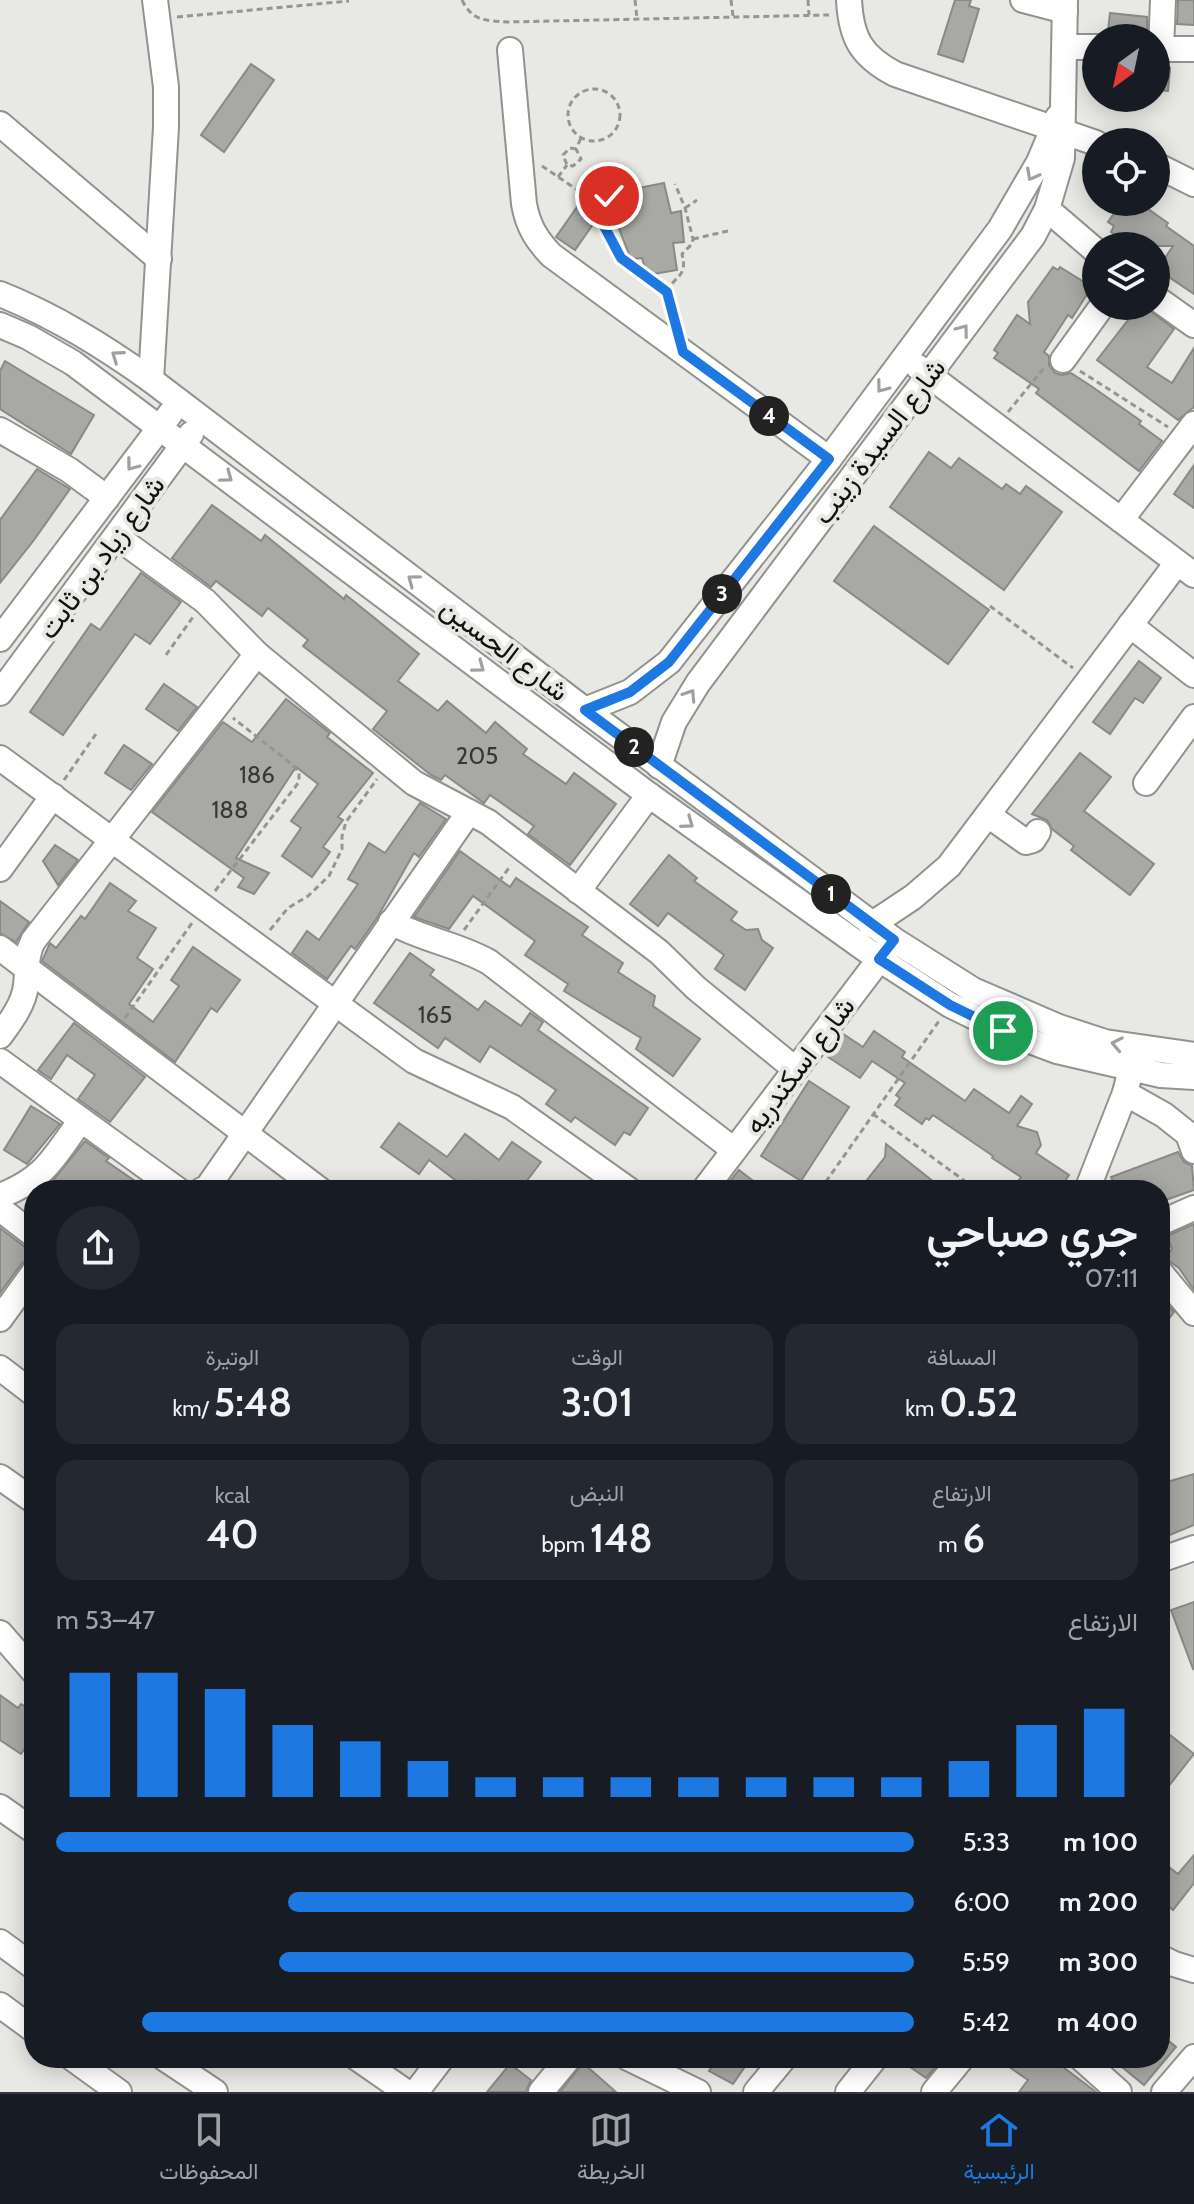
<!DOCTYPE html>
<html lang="ar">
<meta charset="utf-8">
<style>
body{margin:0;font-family:Cabin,Vazirmatn,sans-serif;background:#242831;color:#f1f3f6;direction:rtl;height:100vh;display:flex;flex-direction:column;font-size:30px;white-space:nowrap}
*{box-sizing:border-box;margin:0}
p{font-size:26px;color:#9ea1a6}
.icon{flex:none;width:44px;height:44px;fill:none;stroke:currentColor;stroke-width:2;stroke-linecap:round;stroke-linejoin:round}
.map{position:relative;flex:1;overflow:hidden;direction:ltr}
.details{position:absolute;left:24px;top:1180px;width:1146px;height:888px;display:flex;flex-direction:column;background:#171b24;border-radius:32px;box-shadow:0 4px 20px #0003;direction:rtl}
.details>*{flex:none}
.needle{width:52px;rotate:213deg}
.fabs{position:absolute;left:1082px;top:24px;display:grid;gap:16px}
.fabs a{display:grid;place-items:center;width:88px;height:88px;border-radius:50%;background:#171b24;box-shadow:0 4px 20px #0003;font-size:40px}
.pin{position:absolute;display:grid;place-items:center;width:68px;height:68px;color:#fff;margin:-34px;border:4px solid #fff;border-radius:50%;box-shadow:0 2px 8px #0007}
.km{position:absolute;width:40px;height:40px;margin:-20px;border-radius:50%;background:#222;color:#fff;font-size:22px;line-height:40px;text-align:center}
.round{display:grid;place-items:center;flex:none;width:84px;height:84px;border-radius:42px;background:#242831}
.summary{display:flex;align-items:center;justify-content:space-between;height:136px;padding:0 32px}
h1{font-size:44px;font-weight:600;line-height:60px}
.figures{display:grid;grid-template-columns:repeat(3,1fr);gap:12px;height:136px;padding:8px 32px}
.figures div{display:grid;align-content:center;border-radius:20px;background:#242831;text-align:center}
.figures b{font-size:40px;font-weight:600}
.figures small{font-size:22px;font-weight:400}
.figures p{font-size:22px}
.chart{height:224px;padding:16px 32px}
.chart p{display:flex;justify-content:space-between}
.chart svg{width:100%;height:144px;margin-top:8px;stroke:#1d78e1;stroke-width:6}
ul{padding:0 32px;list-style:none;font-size:26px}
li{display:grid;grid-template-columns:128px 96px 1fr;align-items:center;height:60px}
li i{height:20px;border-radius:10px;background:#1d78e1}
.menu{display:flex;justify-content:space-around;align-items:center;height:112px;border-top:2px solid #363941;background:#171b24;font-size:22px;color:#9ea1a6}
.menu a{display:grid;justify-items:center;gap:4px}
.menu .active{color:#1d78e1}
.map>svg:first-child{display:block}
.building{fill:#a8a8a4;stroke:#898986;stroke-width:2}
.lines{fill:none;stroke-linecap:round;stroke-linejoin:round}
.minor-casing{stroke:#92928e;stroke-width:28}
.path{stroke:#959592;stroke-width:3;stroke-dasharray:6 4;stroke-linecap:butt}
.minor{stroke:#fff;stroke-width:24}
.oneway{stroke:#a0a09f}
.route-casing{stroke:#fff;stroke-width:16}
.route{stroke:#1d78e1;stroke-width:10}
.labels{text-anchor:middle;stroke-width:8;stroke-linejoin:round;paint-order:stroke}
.number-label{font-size:24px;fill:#373735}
.street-label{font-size:28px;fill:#111110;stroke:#e8e8e4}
</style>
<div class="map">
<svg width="1194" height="2092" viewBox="0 0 1194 2092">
<rect width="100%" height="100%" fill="#e8e8e4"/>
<!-- building -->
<g class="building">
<polygon points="955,0 971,0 969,6 979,9 963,62 938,54"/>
<polygon points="1178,0 1194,0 1194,25 1177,24"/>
<polygon points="1110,13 1147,17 1147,36 1108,31"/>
<polygon points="251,64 274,80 224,152 201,135"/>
<polygon points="1156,66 1170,68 1168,91 1156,90"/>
<polygon points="664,183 671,213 681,211 684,242 673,243 677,270 647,275 642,258 631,259 610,206 618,203 614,193"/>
<polygon points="1122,202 1138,202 1168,223 1166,226 1194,246 1194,294 1163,273 1167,268 1161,264 1173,246 1131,246 1111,232 1114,226 1108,222"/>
<polygon points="577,207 596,220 575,250 556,237"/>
<polygon points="1053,267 1058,270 1060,267 1087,284 1089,291 1072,318 1068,315 1044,352 1049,356 1049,365 1055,373 1062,375 1071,373 1091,386 1141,421 1139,424 1162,441 1139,471 1036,393 1039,389 994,358 998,353 994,350 1017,315 1030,324 1028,302"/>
<polygon points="1139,306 1144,306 1174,329 1147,367 1172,383 1194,348 1194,407 1178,420 1097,360"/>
<polygon points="5,361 94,415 71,454 0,409 0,371"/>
<polygon points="929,452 951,468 959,458 1002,489 1006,484 1020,494 1026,486 1062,512 1004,590 890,507"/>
<polygon points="1194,465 1194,508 1174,494"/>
<polygon points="37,469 70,489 34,540 0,583 0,520"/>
<polygon points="212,505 261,541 265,535 344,599 346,595 419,654 398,681 438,711 447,701 486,733 495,722 527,749 523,754 566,784 574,773 616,804 570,865 528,834 534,826 490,795 484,803 445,775 441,780 431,775 373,729 387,711 303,646 308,640 268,608 262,616 216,581 211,587 172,558"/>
<polygon points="874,526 989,610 948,664 834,581"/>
<polygon points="141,573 181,602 150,644 135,634 63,735 30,712 91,624 100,630"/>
<polygon points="1139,661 1161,678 1143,703 1135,698 1110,734 1093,722"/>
<polygon points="164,684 197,707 178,731 146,709"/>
<polygon points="286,699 330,733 327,737 373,773 338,817 343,820 323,847 330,852 312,877 282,856 301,828 291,821 318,784 296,767 236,858 269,873 254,894 238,887 244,878 152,812 223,722 252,742"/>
<polygon points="124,745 152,764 131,790 105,773"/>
<polygon points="1080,753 1111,777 1084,811 1154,864 1130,895 1071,850 1074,846 1052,829 1047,820 1032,814"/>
<polygon points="420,803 446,819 419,857 414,853 377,918 355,949 351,946 327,979 292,953 307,931 319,940 358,884 348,879 369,843 385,853"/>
<polygon points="55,845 78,860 58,885 43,861"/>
<polygon points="460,851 510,887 516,878 588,927 582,935 623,963 618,972 655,996 653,1006 700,1039 673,1076 636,1049 641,1038 564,991 568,984 525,955 535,941 473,896 449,929 414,917"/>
<polygon points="669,855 697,878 694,881 737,912 731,920 746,930 758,929 762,940 773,948 745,990 715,969 724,955 668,913 658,926 630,904"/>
<polygon points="110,883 136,901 128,911 156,928 137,958 153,969 129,1004 153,1022 179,986 171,980 193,947 240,980 217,1012 211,1008 175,1062 42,961 50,943 56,948 81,916 85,919"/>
<polygon points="0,901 29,922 16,942 0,933"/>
<polygon points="410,953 434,970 430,975 478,1010 485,1001 521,1026 530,1013 543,1022 538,1030 648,1108 630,1135 624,1132 615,1145 575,1117 571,1122 546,1104 556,1090 490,1046 480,1062 445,1038 438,1048 374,1003"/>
<polygon points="74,1023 145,1077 110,1122 78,1099 95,1075 67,1055 51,1079 38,1070"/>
<polygon points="874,1031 905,1052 902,1057 965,1101 974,1089 1009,1113 1021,1096 1032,1104 1017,1126 1037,1132 1041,1145 1036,1153 1069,1175 1059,1190 1012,1190 1021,1177 992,1158 993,1156 933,1115 929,1120 926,1118 922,1124 895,1105 900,1098 896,1095 905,1083 872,1061 860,1078 828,1057 843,1034 863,1047"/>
<polygon points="809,1081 849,1107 801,1181 761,1156"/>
<polygon points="31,1106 60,1124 27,1164 4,1150"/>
<polygon points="399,1123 447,1157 465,1134 499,1160 512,1142 541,1162 526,1182 540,1190 485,1190 473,1181 467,1189 429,1160 419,1174 381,1147"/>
<polygon points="85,1141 109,1158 106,1161 148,1190 45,1190"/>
<polygon points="886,1144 944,1190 859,1190 885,1157"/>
<polygon points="1178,1152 1184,1162 1192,1166 1194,1190 1160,1202 1160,1190 1117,1190 1111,1177"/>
<polygon points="739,1170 765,1190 723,1190"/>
<polygon points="1194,1224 1194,1290 1179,1268 1169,1261 1168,1255 1172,1249 1167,1236"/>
<polygon points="0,1228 25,1247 34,1250 34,1257 22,1263 0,1293"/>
<polygon points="1160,1296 1174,1312 1160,1330"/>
<polygon points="1194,1474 1194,1525 1160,1539 1160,1484"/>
<polygon points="1194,1602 1194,1668 1193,1669 1171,1610"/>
<polygon points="0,1695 18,1708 21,1704 34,1712 34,1736 21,1754 0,1740"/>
<polygon points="1160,1727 1194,1754 1160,1797"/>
<polygon points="1194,1855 1194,1883 1173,1910 1160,1899 1160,1860 1178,1874"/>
<polygon points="1160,2034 1176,2047 1144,2085 1111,2058 1160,2058"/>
<polygon points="718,2058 729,2058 744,2068 733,2084 709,2071"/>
<polygon points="897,2058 943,2058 926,2078"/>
<polygon points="996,2058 1051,2058 1096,2092 1019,2092 1028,2080"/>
<polygon points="583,2063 616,2092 560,2092"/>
<polygon points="510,2064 531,2080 526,2092 487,2092"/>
</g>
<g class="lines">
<!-- minor casing -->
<g class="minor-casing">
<g id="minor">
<path d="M849,0C851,38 861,56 895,74L1096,143"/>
<polyline points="1023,0 1065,11"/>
<polyline points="1065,47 1096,47"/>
<polyline points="1156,49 1194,49"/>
<polyline points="1161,49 1163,0"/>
<path d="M510,50L524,204C528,226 536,239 551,255L829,459"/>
<polyline points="0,124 159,259"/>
<polyline points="1156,165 1194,184"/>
<polyline points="1047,209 1096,251"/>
<path d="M0,294C55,316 103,346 151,380L585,710L894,940L973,990L1059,1027L1105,1042L1194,1055"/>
<polyline points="1156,298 1194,325"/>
<polyline points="0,325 28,337 73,363 649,795 879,959 950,1005 1003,1031 1057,1051 1161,1075 1194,1077"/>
<polyline points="1063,360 1102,306"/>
<polyline points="918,367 1194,575"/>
<polyline points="151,380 166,127 166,87 155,0"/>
<polyline points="0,430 69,470 107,498"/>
<polyline points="1121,520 1194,424"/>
<polyline points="117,537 205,601 257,654 414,783 488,822 659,952 696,988 795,1069"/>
<polyline points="1130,625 1194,675"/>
<polyline points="0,639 170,414"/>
<polyline points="0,693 191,434"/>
<polyline points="585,710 630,692 669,662 829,459 1000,229 1039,162 1058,117"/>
<polyline points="0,758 414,1061 512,1107 629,1190"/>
<polyline points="659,766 674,722 698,683 1033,236 1047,209 1062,158 1065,0"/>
<polyline points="1146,783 1194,717"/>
<polyline points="988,815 1026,842 1033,840 1038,832"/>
<polyline points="0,869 53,796"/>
<polyline points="578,891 649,795"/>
<path d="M391,922C423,940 457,944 489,962L734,1150"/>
<polyline points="871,925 913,897 949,866 1177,563"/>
<polyline points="0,948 320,1190"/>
<path d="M0,1036C11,1021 24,1004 26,985C28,968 25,957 33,941L257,654"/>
<polyline points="0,1061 178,1190"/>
<polyline points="1125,1093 1164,1115 1188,1134 1194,1151"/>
<polyline points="202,1190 207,1188 469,812"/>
<polyline points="704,1190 888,948"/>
<polyline points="1087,1190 1125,1093 1131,1069"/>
<path d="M0,1196C46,1178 53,1158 81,1120"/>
<polyline points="0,1209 34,1235"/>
<polyline points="1160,1223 1194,1208"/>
<polyline points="1160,1272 1194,1313"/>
<polyline points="0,1319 34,1272"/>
<polyline points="0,1368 34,1394"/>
<polyline points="0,1477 34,1501"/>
<polyline points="1160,1560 1194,1548"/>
<polyline points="0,1633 34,1672"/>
<polyline points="0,1807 34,1831"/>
<polyline points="0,1942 34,1967"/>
<polyline points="1160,1957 1174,1964 1194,1970"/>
<polyline points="0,2005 34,2030"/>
<polyline points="72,2058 119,2092"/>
<polyline points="164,2058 215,2092"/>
<polyline points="357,2058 406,2092"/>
<polyline points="628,2058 698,2092"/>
<polyline points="1081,2058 1119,2092"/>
<polyline points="416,2092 442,2058"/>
<polyline points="541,2092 569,2058"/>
<polyline points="756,2092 784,2058"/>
<polyline points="848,2092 875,2058"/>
<polyline points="934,2092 962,2058"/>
<polyline points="1164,2092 1194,2057"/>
</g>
</g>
<!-- path -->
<g class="path">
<path d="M462,0C473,22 485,20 507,22L829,15"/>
<polyline points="635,0 637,19"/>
<polyline points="731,0 733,16"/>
<polyline points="808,0 809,15"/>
<polyline points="177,17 349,1"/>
<circle cx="594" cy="115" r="26"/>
<polyline points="576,149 570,148 563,155 567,165 573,166 581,159 576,149 581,138"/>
<polyline points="542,166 576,189 594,207 621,258 667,292"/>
<polyline points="558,177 567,165"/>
<polyline points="583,196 616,189"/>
<polyline points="595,207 609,198 608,191"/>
<polyline points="685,208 697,200"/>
<polyline points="693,239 728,231"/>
<path d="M675,321L667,292C675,274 688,278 682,254L692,244L693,239L685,208L675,184"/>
<polyline points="1080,371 1168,427"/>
<polyline points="1008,412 1044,368"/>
<polyline points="990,606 1073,668"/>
<polyline points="166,655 193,617"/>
<polyline points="64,780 96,734"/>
<polyline points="215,891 299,782 299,773 293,765 233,718"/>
<polyline points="270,930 288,908 308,896 329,876 342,849 342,836 346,822 377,779"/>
<polyline points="464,930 511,865"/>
<polyline points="125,1018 192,923"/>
<polyline points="873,1114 977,1190"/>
<polyline points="820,1190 939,1021"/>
<polyline points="953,1190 961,1180"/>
</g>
<!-- minor -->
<use href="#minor" class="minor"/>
</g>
<!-- one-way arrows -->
<defs><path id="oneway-chevron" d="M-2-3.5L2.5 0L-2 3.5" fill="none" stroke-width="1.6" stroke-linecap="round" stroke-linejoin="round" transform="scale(2)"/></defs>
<g class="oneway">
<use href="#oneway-chevron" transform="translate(1032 175) rotate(118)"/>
<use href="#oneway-chevron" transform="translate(963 330) rotate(-53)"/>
<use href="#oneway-chevron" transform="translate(117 356) rotate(-145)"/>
<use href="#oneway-chevron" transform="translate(882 387) rotate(127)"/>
<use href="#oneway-chevron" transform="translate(132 465) rotate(127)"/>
<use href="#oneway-chevron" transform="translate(227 477) rotate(37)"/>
<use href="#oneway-chevron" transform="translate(413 580) rotate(-143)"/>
<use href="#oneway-chevron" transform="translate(479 667) rotate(37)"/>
<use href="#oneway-chevron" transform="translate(690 695) rotate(-57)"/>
<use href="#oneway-chevron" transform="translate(688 823) rotate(36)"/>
<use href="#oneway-chevron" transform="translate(1117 1044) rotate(-169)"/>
</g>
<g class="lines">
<!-- route casing -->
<g class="route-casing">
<polyline id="route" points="609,196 606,201 594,207 621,258 667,292 683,352 829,459 669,662 630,692 585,710 894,940 879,959 950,1005 1003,1031"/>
</g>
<!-- route -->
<use href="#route" class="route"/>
</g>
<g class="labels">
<!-- number labels -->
<g class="number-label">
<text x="477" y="764">205</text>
<text x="257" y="783">186</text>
<text x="230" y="818">188</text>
<text x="435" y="1023">165</text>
</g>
<!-- street labels -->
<g class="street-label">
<text transform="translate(879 441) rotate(-53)" y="10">شارع السيدة زينب</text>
<text transform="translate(101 557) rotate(-54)" y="10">شارع زياد بن ثابت</text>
<text transform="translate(505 649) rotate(37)" y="10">شارع الحسين</text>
<text transform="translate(799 1065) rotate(-53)" y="10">شارع اسكندريه</text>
</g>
</g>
</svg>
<div class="fabs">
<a><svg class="needle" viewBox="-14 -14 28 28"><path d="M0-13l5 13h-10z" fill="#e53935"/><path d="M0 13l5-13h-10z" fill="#9ea1a6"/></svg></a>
<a><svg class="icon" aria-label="locate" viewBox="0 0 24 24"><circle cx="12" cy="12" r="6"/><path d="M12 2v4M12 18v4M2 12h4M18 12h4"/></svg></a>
<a><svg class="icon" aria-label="layers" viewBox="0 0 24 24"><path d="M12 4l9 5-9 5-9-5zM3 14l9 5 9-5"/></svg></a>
</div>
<div class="pin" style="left:1003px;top:1031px;background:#1e9e55"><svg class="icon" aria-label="arrive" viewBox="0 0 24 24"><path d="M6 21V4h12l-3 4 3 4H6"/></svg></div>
<div class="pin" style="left:609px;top:196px;background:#d93025"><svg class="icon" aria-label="check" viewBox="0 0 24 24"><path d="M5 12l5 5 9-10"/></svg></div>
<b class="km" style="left:831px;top:894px">1</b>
<b class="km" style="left:634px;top:747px">2</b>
<b class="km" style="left:722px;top:594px">3</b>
<b class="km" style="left:769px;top:416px">4</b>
<section class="details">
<div class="summary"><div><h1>جري صباحي</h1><p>07:11</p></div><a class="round"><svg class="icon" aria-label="share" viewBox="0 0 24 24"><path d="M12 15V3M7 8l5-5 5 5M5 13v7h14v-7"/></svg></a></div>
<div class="figures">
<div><p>المسافة</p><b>0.52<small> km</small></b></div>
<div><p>الوقت</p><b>3:01</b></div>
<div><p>الوتيرة</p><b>5:48<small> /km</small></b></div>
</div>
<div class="figures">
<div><p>الارتفاع</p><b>6<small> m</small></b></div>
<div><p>النبض</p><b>148<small> bpm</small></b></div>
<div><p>kcal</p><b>40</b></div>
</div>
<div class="chart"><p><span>الارتفاع</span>47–53 m</p>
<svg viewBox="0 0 160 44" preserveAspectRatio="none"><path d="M5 44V6M15 44V6M25 44V11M35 44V22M45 44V27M55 44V33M65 44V38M75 44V38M85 44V38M95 44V38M105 44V38M115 44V38M125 44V38M135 44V33M145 44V22M155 44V17"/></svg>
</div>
<ul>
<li><b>100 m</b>5:33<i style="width:100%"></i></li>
<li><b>200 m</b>6:00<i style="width:73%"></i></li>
<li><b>300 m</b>5:59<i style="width:74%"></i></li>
<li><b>400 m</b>5:42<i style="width:90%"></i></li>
</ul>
</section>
</div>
<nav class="menu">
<a class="active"><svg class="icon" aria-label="home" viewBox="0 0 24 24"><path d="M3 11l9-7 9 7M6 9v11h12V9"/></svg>الرئيسية</a>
<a><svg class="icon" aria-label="map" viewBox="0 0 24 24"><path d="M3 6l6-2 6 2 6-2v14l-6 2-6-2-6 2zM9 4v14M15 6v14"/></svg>الخريطة</a>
<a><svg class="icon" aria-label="saved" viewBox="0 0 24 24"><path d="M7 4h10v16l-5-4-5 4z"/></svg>المحفوظات</a>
</nav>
